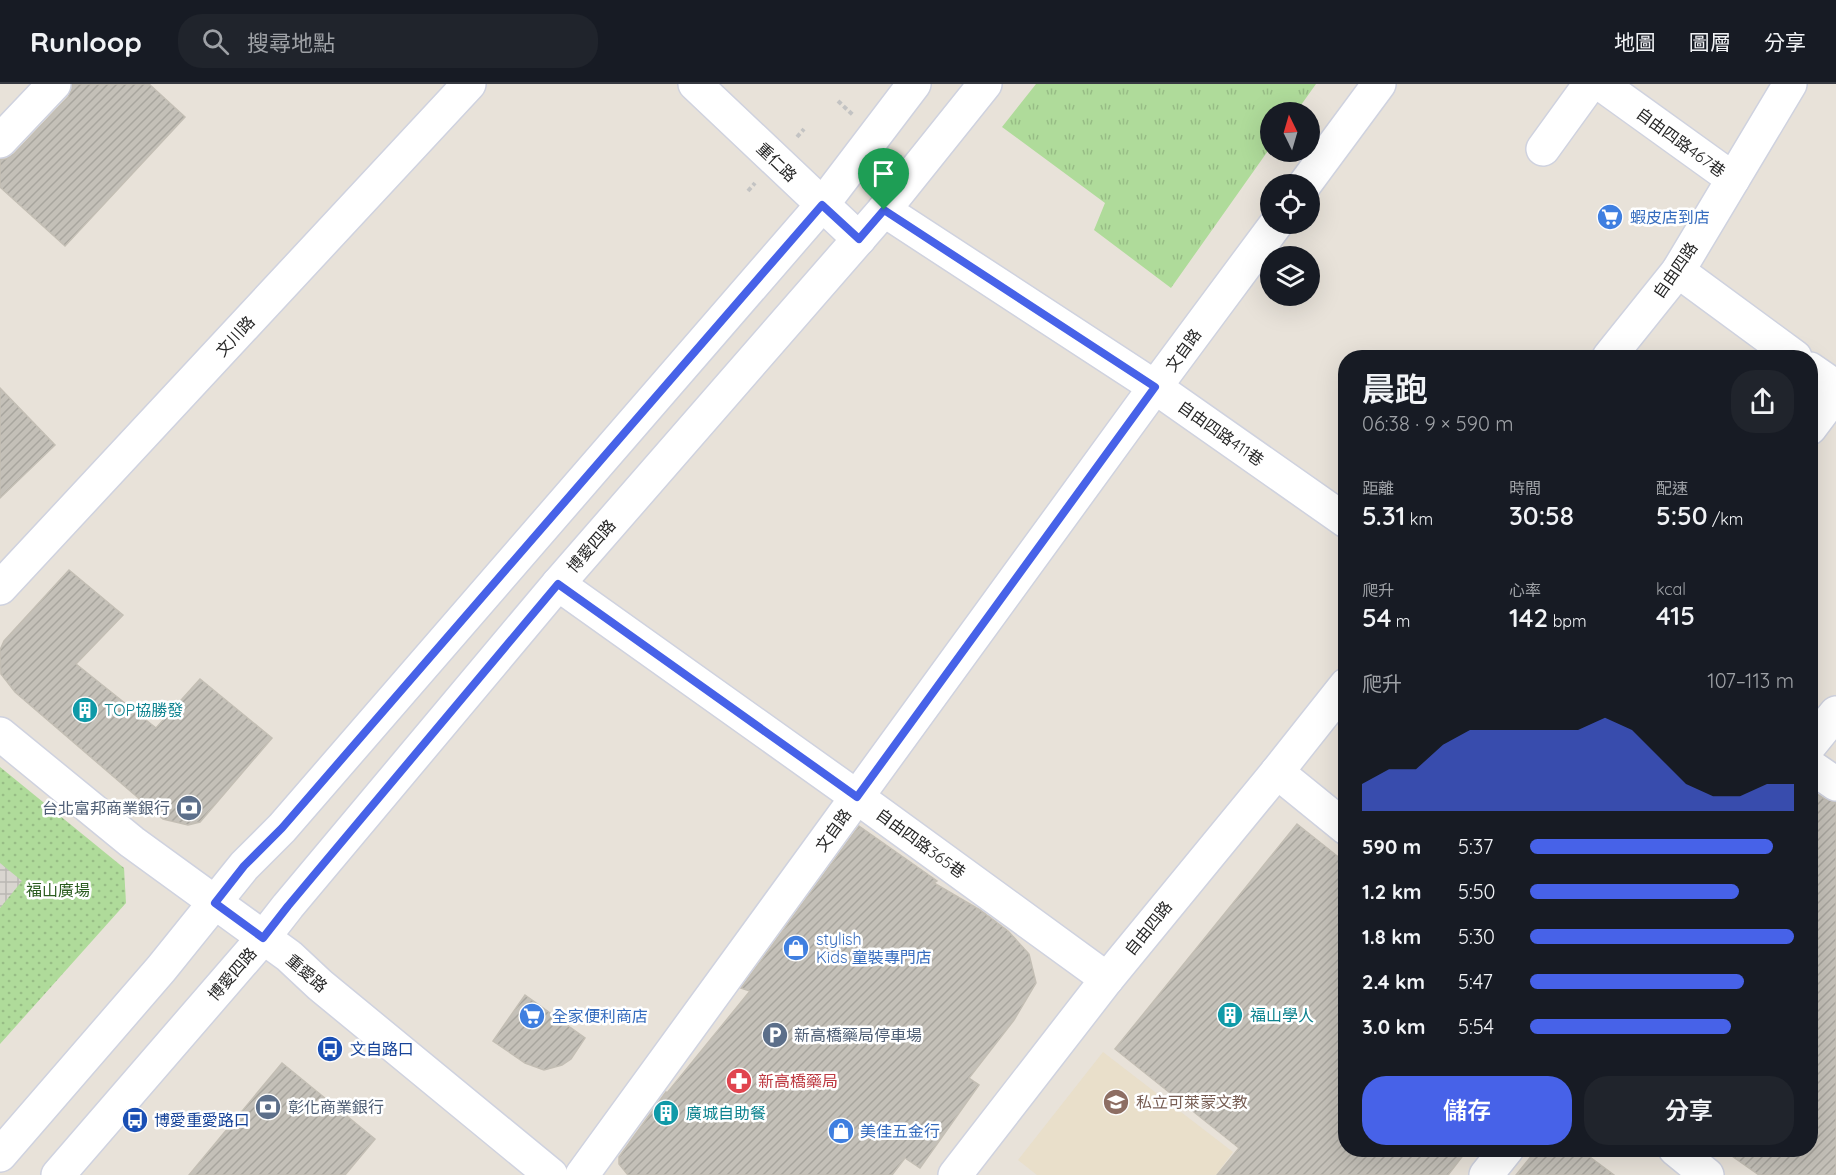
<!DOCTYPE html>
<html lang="zh-TW">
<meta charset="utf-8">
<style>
body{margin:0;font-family:Quicksand,"Noto Sans TC",sans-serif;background:#20242c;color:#f1f3f6;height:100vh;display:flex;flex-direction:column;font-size:22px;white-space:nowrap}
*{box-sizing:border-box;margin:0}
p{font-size:20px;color:#9ea1a6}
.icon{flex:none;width:33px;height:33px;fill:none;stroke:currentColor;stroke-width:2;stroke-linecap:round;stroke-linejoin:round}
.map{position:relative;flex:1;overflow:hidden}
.side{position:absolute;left:1338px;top:266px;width:480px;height:807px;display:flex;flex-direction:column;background:#171b24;border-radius:24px;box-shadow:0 6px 24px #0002}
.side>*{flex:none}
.needle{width:39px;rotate:355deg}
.buttons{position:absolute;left:1260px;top:18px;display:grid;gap:12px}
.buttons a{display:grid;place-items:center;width:60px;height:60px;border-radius:50%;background:#171b24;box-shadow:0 6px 24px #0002;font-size:30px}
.pin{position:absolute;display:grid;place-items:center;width:51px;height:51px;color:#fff;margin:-62px -26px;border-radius:50% 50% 50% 0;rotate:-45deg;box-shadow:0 0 6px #0007}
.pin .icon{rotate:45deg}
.round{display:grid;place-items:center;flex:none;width:63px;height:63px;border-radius:24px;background:#20242c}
.summary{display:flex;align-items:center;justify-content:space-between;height:102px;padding:0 24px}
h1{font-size:33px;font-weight:600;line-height:45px}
.metrics{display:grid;grid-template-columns:repeat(3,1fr);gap:9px;height:102px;padding:6px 24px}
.metrics div{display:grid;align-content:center}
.metrics b{font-size:26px;font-weight:600}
.metrics small{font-size:16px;font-weight:400}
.metrics p{font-size:16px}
.chart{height:168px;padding:12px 24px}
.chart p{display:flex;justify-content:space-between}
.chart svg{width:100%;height:108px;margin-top:6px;fill:#4762e8;opacity:.7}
.cta{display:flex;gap:12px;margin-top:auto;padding:12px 24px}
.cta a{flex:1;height:69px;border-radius:24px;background:#4762e8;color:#fff;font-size:24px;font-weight:600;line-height:69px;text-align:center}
.cta a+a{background:#20242c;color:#f1f3f6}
ul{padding:0 24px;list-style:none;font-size:20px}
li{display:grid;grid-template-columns:96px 72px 1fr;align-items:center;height:45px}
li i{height:15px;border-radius:8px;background:#4762e8}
header{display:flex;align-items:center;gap:36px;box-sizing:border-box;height:84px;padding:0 30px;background:#171b24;border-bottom:2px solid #363941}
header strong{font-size:28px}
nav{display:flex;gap:33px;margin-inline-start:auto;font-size:21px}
.search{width:420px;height:54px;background:#20242c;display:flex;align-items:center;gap:15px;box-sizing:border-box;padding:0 21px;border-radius:24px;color:#9ea1a6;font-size:22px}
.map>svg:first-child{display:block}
.education{fill:#e9dfca}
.grass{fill:url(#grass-tufts)}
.park{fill:url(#park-dots)}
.plaza{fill:url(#plaza-grid)}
.building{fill:url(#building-hatch);stroke:#c3beb4;stroke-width:1.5}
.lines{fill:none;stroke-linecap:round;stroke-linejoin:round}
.minor-casing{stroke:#cfd2df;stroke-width:36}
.path{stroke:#c3c3c3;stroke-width:4;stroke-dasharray:4.5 3;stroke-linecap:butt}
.minor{stroke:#fff;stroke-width:33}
.route-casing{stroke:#fff;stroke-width:12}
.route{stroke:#4762e8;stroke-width:8}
.labels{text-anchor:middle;stroke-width:5;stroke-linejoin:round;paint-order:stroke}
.street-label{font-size:16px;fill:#272727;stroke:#fff}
.shop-label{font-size:16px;fill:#366cbe;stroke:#fff;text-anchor:start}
.culture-label{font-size:16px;fill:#0d838f;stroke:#fff;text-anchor:start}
.service-label{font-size:16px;fill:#4e5e75;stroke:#fff;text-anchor:start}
.park-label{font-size:16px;fill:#2b5c1f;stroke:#fff}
.transit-label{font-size:16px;fill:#164399;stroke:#fff;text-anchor:start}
.health-label{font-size:16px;fill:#be3a42;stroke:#fff;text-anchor:start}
.education-label{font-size:16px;fill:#785e54;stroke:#fff;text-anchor:start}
</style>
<header>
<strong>Runloop</strong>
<div class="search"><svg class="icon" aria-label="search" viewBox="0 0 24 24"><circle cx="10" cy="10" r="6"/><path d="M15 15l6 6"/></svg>搜尋地點</div>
<nav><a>地圖</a><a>圖層</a><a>分享</a></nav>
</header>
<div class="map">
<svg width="1836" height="1091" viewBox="0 0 1836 1091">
<defs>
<pattern id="grass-tufts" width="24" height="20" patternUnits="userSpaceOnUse" patternTransform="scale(1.5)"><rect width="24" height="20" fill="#afdb9a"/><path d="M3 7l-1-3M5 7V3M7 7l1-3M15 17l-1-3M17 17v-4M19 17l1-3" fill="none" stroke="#97bc85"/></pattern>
<pattern id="park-dots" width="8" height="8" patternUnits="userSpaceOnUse" patternTransform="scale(1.5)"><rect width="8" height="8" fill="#afdb9a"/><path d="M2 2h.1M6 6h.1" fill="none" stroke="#97bc85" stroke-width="1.8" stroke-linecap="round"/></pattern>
<pattern id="plaza-grid" width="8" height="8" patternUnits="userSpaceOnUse" patternTransform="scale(1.5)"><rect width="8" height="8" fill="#d9d5d0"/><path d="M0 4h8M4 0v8" fill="none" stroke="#bab7b3"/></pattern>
<pattern id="building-hatch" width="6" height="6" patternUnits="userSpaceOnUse" patternTransform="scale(1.5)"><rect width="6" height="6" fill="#c4c0b8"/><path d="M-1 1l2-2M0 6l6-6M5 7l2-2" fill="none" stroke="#a8a59e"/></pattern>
</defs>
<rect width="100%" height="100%" fill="#e8e2d9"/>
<!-- education -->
<polygon class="education" points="1103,968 1233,1068 1216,1091 1037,1091 1018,1076"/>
<!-- grass -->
<polygon class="grass" points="1036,0 1316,0 1296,28 1270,28 1270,64 1171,204 1094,146 1105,119 1002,43"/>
<!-- park -->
<polygon class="park" points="0,683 124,784 126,819 0,960"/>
<!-- plaza -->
<polygon class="plaza" points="0,779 22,797 0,824"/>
<!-- building -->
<g class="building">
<polygon points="72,0 149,0 185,33 65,162 0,103 0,75 6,75 14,70 68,13 72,5"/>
<polygon points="0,304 55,361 0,414"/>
<polygon points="69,486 123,531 76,580 156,644 200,595 272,654 200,738 188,741 163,735 15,608 1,590 0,566 4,557"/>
<polygon points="1810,705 1825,715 1836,718 1836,1091 1759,1091 1722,1065 1810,1065"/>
<polygon points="1297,740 1346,779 1346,1065 1468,1065 1448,1091 1217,1091 1239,1064 1115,965"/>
<polygon points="859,742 937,797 934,799 980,826 1008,847 1029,870 1036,899 1014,936 969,994 979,1001 920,1084 905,1074 892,1091 628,1091 619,1080 619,1073 666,1008 667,1009 750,907 741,904"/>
<polygon points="525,911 585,954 571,975 562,981 544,986 525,979 493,957"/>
<polygon points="282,979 375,1055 345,1091 189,1091"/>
<polygon points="1537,1065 1579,1065 1614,1091 1516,1091"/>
</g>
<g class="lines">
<!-- minor casing -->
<g class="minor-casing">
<g id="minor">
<polyline points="695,0 859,155"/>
<polyline points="1601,0 1733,95"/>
<polyline points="0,57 54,0"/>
<polyline points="1543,65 1590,0"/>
<polyline points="1305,100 1379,0"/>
<polyline points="884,126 1155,303 1346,437"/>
<polyline points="1678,187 1795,273"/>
<polyline points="1609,273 1678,187 1790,0"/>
<polyline points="1810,285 1836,303"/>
<polyline points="1810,344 1836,309"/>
<polyline points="558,500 857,713 1107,895"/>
<polyline points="0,504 469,0"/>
<polyline points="0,650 132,758 289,872 320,901 551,1091"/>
<polyline points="1810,661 1836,629"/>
<polyline points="1810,682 1836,700"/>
<polyline points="1277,688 1346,744"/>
<polyline points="1675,1065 1707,1091"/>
<polyline points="0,1071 161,885 244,782 282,744 822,121 914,0"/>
<polyline points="58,1091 263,854 288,822 558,500 884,126 985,0"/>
<polyline points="582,1091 1155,303 1276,140"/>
<polyline points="955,1091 1107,895 1277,688 1346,601"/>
<polyline points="1486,1091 1507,1065"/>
</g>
</g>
<!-- path -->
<g class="path">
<polyline points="838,17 853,31"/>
<polyline points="797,53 804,45"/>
<polyline points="748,107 755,99"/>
</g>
<!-- minor -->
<use href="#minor" class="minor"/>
</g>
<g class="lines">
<!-- route casing -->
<g class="route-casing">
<polygon id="route" points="822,121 859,155 884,126 1155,303 857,713 558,500 288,822 263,854 215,819 244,782 282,744"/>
</g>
<!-- route -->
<use href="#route" class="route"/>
</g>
<!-- icons -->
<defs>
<g id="supermarket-disc" transform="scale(1.35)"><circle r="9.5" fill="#3f7fe0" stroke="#fff"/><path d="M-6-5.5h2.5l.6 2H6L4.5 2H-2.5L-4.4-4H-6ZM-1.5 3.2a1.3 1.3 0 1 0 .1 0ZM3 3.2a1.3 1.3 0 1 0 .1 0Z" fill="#fff"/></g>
<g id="building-disc" transform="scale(1.35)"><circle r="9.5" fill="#0f9aa8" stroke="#fff"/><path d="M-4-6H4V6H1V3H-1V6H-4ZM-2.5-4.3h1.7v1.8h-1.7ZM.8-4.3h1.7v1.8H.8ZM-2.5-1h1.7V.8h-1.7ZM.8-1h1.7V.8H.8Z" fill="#fff"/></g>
<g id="bank-disc" transform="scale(1.35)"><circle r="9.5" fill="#5c6f8a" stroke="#fff"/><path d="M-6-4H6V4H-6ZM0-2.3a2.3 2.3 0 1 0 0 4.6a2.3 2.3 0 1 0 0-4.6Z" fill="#fff"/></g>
<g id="shop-disc" transform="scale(1.35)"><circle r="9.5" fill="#3f7fe0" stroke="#fff"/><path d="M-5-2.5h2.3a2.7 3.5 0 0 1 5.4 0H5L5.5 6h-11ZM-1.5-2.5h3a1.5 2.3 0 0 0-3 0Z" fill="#fff"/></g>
<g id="parking-disc" transform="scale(1.35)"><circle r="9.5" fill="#5c6f8a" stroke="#fff"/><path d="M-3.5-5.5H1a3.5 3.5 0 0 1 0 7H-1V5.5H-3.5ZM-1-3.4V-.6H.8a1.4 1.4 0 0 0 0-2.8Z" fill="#fff"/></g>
<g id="bus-disc" transform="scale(1.35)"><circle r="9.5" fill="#1a4fb4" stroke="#fff"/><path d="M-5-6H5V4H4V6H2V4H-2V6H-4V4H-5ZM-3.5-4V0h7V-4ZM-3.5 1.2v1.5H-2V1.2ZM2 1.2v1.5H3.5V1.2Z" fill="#fff"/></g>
<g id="pharmacy-disc" transform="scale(1.35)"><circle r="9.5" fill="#e0444e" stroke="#fff"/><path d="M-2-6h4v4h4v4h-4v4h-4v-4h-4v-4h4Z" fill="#fff"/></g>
<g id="school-disc" transform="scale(1.35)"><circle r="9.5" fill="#8d6e63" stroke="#fff"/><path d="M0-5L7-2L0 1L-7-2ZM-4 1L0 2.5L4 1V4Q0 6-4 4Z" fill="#fff"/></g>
</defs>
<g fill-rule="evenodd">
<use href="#supermarket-disc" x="1610" y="133"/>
<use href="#building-disc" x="85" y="626"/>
<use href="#bank-disc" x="189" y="724"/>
<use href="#shop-disc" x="796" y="864"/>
<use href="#building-disc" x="1230" y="931"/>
<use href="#supermarket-disc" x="532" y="932"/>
<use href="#parking-disc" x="775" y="951"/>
<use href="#bus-disc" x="330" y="965"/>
<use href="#pharmacy-disc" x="739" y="997"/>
<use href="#school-disc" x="1116" y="1018"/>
<use href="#bank-disc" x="268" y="1023"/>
<use href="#building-disc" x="666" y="1029"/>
<use href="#bus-disc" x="135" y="1036"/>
<use href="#shop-disc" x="841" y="1047"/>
</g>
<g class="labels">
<!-- street labels -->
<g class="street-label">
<text transform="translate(1681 58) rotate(36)" y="6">自由四路467巷</text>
<text transform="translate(777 78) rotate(44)" y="6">重仁路</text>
<text transform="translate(1675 186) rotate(-55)" y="6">自由四路</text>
<text transform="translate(235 252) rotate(-47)" y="6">文川路</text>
<text transform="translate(1183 266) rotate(-54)" y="6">文自路</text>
<text transform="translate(1221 349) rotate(35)" y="6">自由四路411巷</text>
<text transform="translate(591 462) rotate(-49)" y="6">博愛四路</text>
<text transform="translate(833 746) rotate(-54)" y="6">文自路</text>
<text transform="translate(921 759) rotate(36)" y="6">自由四路365巷</text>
<text transform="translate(1148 844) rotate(-51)" y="6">自由四路</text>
<text transform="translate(307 889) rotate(41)" y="6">重愛路</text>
<text transform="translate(232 890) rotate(-49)" y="6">博愛四路</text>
</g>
<!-- shop labels -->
<g class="shop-label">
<text x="1630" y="139">蝦皮店到店</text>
<text x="816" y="861">stylish<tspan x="816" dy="18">Kids 童裝專門店</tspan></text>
<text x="552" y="938">全家便利商店</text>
<text x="860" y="1053">美佳五金行</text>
</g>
<!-- culture labels -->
<g class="culture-label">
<text x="104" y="632">TOP協勝發</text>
<text x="1250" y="937">福山學人</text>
<text x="686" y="1035">廣城自助餐</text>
</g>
<!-- service labels -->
<g class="service-label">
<text x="170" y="730" text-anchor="end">台北富邦商業銀行</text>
<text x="794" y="957">新高橋藥局停車場</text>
<text x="288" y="1029">彰化商業銀行</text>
</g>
<!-- park labels -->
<g class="park-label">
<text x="58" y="812">福山廣場</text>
</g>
<!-- transit labels -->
<g class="transit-label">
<text x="350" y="971">文自路口</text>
<text x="154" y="1042">博愛重愛路口</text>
</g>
<!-- health labels -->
<g class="health-label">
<text x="758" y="1003">新高橋藥局</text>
</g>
<!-- education labels -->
<g class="education-label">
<text x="1136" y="1024">私立可萊蒙文教</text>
</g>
</g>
</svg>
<div class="buttons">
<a><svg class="needle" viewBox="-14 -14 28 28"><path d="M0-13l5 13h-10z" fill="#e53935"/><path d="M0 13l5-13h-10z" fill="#9ea1a6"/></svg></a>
<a><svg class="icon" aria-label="locate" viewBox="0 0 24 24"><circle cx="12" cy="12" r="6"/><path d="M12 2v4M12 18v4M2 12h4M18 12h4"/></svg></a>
<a><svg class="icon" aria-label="layers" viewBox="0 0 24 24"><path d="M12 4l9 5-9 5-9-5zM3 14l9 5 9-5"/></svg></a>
</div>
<div class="pin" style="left:884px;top:126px;background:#1e9e55"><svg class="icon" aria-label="arrive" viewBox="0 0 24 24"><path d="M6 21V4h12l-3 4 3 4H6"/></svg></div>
<section class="side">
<div class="summary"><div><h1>晨跑</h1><p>06:38 · 9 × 590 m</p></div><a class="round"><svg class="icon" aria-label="share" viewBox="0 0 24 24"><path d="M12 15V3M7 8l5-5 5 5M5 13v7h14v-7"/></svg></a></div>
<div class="metrics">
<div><p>距離</p><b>5.31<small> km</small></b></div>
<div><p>時間</p><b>30:58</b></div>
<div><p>配速</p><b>5:50<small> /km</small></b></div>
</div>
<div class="metrics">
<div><p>爬升</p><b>54<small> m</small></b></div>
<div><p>心率</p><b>142<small> bpm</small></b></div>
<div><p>kcal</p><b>415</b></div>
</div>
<div class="chart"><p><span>爬升</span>107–113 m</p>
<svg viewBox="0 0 160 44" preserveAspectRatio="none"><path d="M0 44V33L10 27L20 27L30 17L40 11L50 11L60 11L70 11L80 11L90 6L100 11L110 22L120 33L130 38L140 38L150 33L160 33V44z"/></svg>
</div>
<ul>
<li><b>590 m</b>5:37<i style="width:92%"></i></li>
<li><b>1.2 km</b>5:50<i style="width:79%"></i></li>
<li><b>1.8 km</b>5:30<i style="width:100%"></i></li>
<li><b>2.4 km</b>5:47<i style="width:81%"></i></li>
<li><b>3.0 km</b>5:54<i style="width:76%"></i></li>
</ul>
<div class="cta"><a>儲存</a><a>分享</a></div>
</section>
</div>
